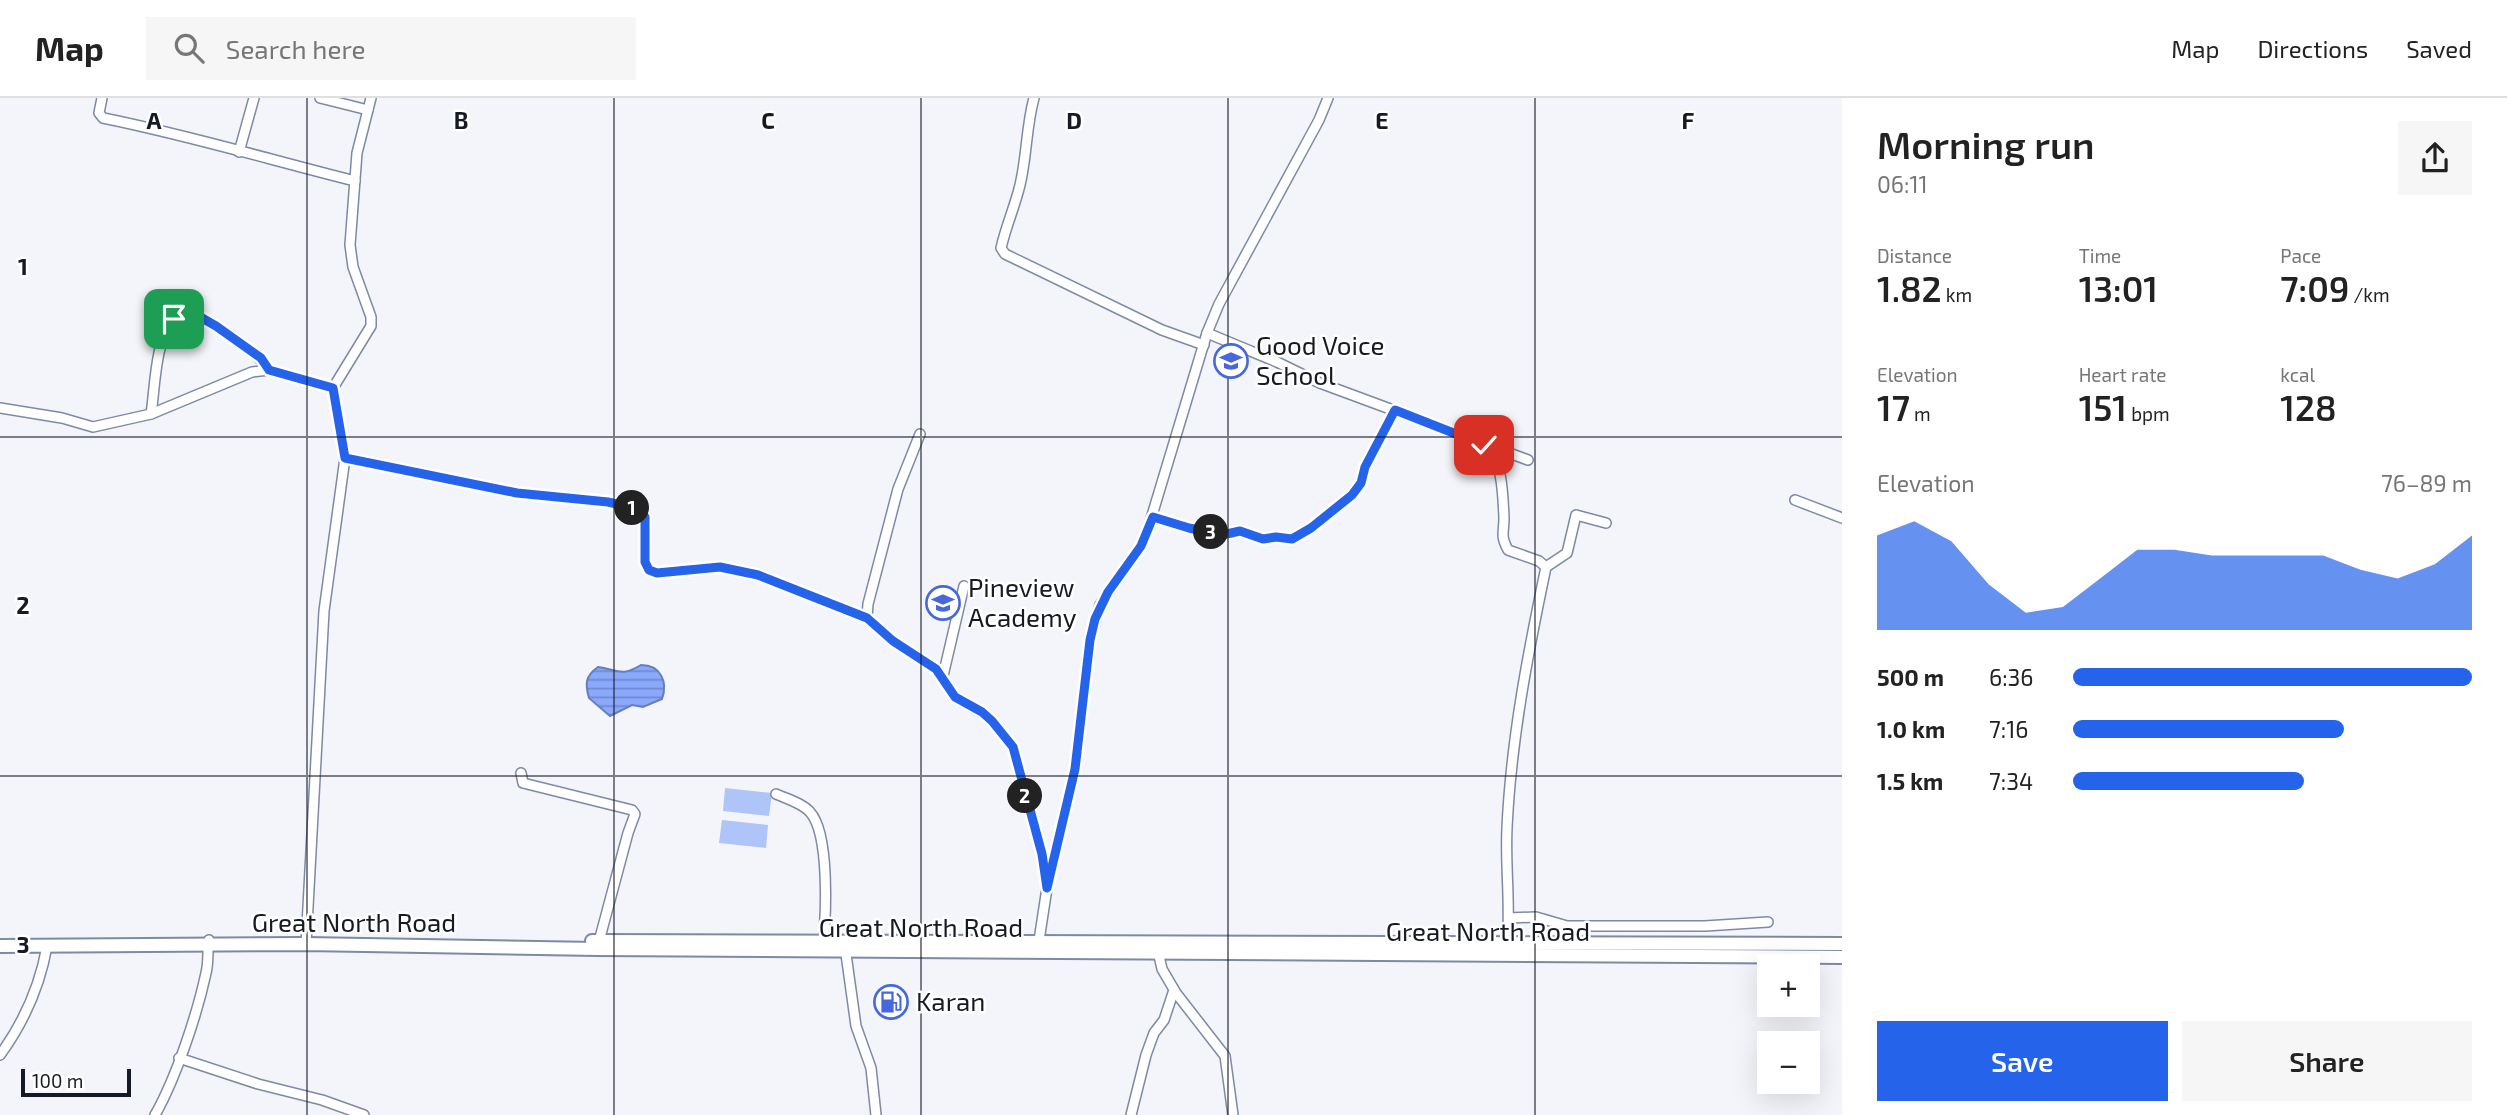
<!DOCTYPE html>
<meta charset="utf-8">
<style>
body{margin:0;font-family:"Exo 2",sans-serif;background:#f6f6f6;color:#222;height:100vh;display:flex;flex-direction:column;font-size:26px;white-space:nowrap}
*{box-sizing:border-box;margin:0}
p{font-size:23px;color:#767676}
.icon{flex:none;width:38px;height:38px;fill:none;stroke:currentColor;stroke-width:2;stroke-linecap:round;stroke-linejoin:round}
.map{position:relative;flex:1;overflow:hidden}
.drawer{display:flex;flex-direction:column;background:#fff;width:665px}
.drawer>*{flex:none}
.fabs{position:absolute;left:1757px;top:856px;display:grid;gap:14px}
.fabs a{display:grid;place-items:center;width:63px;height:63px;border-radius:0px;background:#fff;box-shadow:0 7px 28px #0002;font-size:35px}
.scale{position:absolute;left:21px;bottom:18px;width:110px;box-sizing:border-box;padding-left:7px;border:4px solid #161a24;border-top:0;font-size:19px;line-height:24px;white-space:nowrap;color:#161a24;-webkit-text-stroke:5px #fff;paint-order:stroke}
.pin{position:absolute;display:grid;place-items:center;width:60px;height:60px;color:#fff;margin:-30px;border-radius:14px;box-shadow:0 4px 10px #0006}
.km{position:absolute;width:35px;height:35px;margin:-18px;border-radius:50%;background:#222;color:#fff;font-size:19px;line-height:35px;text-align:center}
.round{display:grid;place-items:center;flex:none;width:74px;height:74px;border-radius:0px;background:#f6f6f6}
.headline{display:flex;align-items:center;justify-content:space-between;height:119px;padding:0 35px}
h1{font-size:38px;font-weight:600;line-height:52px}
.metrics{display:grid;grid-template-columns:repeat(3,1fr);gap:10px;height:119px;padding:7px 35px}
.metrics div{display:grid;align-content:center}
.metrics b{font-size:35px;font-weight:600}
.metrics small{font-size:19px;font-weight:400}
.metrics p{font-size:19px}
.chart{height:196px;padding:14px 35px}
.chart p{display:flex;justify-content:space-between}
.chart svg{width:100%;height:126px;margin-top:7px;fill:#2563eb;opacity:.7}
.primary-button{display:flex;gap:14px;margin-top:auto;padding:14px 35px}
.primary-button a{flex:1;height:80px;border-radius:0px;background:#2563eb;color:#fff;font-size:28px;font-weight:600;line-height:80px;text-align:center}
.primary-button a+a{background:#f6f6f6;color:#222}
ul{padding:0 35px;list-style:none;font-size:23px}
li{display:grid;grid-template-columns:112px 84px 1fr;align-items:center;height:52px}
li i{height:18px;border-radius:9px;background:#2563eb}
header{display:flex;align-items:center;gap:42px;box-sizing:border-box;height:98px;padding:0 35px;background:#fff;border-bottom:2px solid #e0e0e0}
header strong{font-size:33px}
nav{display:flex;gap:38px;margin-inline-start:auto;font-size:24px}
.search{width:490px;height:63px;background:#f6f6f6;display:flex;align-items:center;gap:18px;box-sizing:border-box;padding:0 24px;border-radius:0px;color:#767676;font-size:26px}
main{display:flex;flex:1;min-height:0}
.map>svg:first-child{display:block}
.grass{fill:#afc4f8}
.water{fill:url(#water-rules);stroke:#677ebc;stroke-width:2}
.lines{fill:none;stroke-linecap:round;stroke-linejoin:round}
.minor-casing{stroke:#7e89a4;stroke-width:12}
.highway-casing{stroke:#7e89a4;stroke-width:16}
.minor{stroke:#fff;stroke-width:9}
.highway{stroke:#fff;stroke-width:12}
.route-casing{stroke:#fff;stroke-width:14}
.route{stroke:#2563eb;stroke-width:9}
.grid{fill:none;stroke:#161a24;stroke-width:2;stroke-opacity:0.55}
.labels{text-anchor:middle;stroke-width:5;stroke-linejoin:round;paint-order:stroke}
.poi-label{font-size:26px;fill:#161a24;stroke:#fff;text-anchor:start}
.street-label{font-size:26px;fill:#161a24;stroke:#fff}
.grid-label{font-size:23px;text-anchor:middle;font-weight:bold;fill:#161a24;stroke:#fff;stroke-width:5;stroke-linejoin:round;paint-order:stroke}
</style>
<header>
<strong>Map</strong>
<div class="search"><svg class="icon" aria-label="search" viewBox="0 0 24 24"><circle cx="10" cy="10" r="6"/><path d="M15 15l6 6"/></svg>Search here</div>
<nav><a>Map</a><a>Directions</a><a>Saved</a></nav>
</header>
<main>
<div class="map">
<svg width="1842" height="1017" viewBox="0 0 1842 1017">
<defs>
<pattern id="water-rules" width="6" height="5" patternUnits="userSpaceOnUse" patternTransform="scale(1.75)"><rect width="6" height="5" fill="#8aa9fd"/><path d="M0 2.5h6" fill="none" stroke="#7089cd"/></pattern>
</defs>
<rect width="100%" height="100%" fill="#f3f5fb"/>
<!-- grass -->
<g class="grass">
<polygon points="725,690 772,695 769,718 723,713"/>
<polygon points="722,722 768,727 766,750 719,745"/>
</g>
<!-- water -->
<path class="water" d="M641,567C661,567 668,584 662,601L643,609L632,607L610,618L589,600C585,586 585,578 598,569C618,572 621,579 641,567Z"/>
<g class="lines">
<!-- minor casing -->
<g class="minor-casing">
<g id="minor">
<path d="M102,0L99,15L103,20C188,37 271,62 355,83"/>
<polyline points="320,0 368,12"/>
<path d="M1034,0C1026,29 1027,58 1020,87C1015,108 1006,128 1001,150L1005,156L1162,232L1204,247"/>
<polyline points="239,54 254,0"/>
<polyline points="1207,235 1277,264 1320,285 1528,362"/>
<polyline points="0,310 62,320 93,329 151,316 252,274 269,272 333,290"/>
<path d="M151,316C155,291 155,240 174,221C178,218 184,215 188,212C216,228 250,246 269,272"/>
<path d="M1492,350C1502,372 1503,397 1504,420C1504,435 1500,437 1508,452L1539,463L1546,469"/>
<polyline points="345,360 517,395 608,404 638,411 645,419 645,464 649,472 657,475 720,469 758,477 867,520 893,543 936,571 955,599 982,615 992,623 1013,649 1042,756 1047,790"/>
<polyline points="1795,402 1842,420"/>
<polyline points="1153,419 1189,430 1222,437 1240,433 1263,441 1276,439 1292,441 1311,430 1352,397 1361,385 1365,369 1395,312"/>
<polyline points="867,520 868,506 898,391 920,336"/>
<polyline points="943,578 964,488"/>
<polyline points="521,675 523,685 632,712 635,716 628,735 598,847"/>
<path d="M776,696C787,701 802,705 810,714C830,736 826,818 823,847"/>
<polyline points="1509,820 1536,819 1567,828 1705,828 1768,824"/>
<polyline points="306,846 324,513 345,360 333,290 371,228 371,219 353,169 350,147 357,55 371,0"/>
<path d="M1507,848C1511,809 1505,769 1507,730C1511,642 1528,555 1546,469L1567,455L1576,417L1606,425"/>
<polyline points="845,849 856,928 871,970 876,1017"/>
<polyline points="1038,849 1047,790 1075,671 1090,542 1100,507 1141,448 1147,434 1207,235 1219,206 1319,22 1328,0"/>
<polyline points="1157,849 1162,871 1176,895 1225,958 1233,1017"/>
<path d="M0,957C24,924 40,888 47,848"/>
<polyline points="179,960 258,986 322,1002 364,1017"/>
<path d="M155,1017C176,980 197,917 206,875C209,864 207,853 209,842"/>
<polyline points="1131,1017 1146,957 1154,935 1164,922 1174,892"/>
</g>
</g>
<!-- highway casing -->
<g class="highway-casing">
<g id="highway">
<polyline points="592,843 1842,846"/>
<polyline points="0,848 306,846 597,851 1842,859"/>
</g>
</g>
<!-- minor -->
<use href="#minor" class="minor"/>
<!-- highway -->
<use href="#highway" class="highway"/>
</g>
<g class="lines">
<!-- route casing -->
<g class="route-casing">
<polyline id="route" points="174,221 188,212 216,228 261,260 269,272 333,290 345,360 517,395 608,404 638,411 645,419 645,464 649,472 657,475 720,469 758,477 867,520 893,543 936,571 955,599 982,614 992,623 1013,649 1042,756 1047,790 1075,671 1090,542 1095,521 1108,494 1141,448 1153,419 1189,430 1222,437 1240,433 1263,441 1276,439 1292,441 1311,430 1352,397 1361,385 1365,369 1395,312 1484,347"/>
</g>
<!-- route -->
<use href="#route" class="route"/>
</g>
<!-- grid -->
<path class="grid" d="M307,0V1017M614,0V1017M921,0V1017M1228,0V1017M1535,0V1017M0,339H1842M0,678H1842"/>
<!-- icons -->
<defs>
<g id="school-ring" transform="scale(1.75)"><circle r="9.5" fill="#fff" stroke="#4668db" stroke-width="1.5"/><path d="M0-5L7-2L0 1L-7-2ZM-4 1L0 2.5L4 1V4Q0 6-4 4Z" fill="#4668db"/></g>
<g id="fuel-ring" transform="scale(1.75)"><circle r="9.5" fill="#fff" stroke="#4668db" stroke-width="1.5"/><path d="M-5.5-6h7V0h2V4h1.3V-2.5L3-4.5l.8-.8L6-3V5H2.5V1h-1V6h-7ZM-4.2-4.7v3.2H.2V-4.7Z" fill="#4668db"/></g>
</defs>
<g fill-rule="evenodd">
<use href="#school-ring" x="1231" y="263"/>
<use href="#school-ring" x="943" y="505"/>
<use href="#fuel-ring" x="891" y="904"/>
</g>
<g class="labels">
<!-- poi labels -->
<g class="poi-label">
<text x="1256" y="257">Good Voice<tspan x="1256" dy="30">School</tspan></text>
<text x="968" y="499">Pineview<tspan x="968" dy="30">Academy</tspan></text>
<text x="916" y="913">Karan</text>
</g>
<!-- street labels -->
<g class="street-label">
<text x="354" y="834">Great North Road</text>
<text x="921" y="839">Great North Road</text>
<text x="1488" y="843">Great North Road</text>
</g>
</g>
<g class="grid-label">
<text x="154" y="31">A</text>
<text x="461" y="31">B</text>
<text x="768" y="31">C</text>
<text x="1074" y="31">D</text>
<text x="1382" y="31">E</text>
<text x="1688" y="31">F</text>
<text x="23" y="177">1</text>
<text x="23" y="516">2</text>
<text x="23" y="855">3</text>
</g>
</svg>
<div class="fabs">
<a>+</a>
<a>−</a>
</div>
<div class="scale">100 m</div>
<div class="pin" style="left:174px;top:221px;background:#1e9e55"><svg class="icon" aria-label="arrive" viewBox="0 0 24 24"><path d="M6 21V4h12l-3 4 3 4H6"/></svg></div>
<div class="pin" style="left:1484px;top:347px;background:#d93025"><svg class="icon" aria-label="check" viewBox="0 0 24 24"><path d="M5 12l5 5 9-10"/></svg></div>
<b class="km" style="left:632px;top:410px">1</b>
<b class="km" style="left:1025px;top:698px">2</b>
<b class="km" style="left:1211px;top:434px">3</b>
</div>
<section class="drawer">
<div class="headline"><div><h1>Morning run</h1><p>06:11</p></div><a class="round"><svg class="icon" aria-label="share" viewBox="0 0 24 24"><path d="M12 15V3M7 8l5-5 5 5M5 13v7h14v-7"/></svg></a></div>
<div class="metrics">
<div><p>Distance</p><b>1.82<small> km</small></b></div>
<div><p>Time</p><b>13:01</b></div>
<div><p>Pace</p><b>7:09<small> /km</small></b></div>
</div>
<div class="metrics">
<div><p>Elevation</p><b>17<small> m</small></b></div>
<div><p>Heart rate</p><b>151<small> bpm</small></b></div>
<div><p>kcal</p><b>128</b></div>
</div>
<div class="chart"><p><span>Elevation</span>76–89 m</p>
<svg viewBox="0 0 160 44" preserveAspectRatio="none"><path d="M0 44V11L10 6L20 13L30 28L40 38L50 36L60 26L70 16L80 16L90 18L100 18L110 18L120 18L130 23L140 26L150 21L160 11V44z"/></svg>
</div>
<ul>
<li><b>500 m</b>6:36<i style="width:100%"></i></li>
<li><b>1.0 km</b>7:16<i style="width:68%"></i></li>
<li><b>1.5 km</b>7:34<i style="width:58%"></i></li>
</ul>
<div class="primary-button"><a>Save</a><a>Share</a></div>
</section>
</main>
